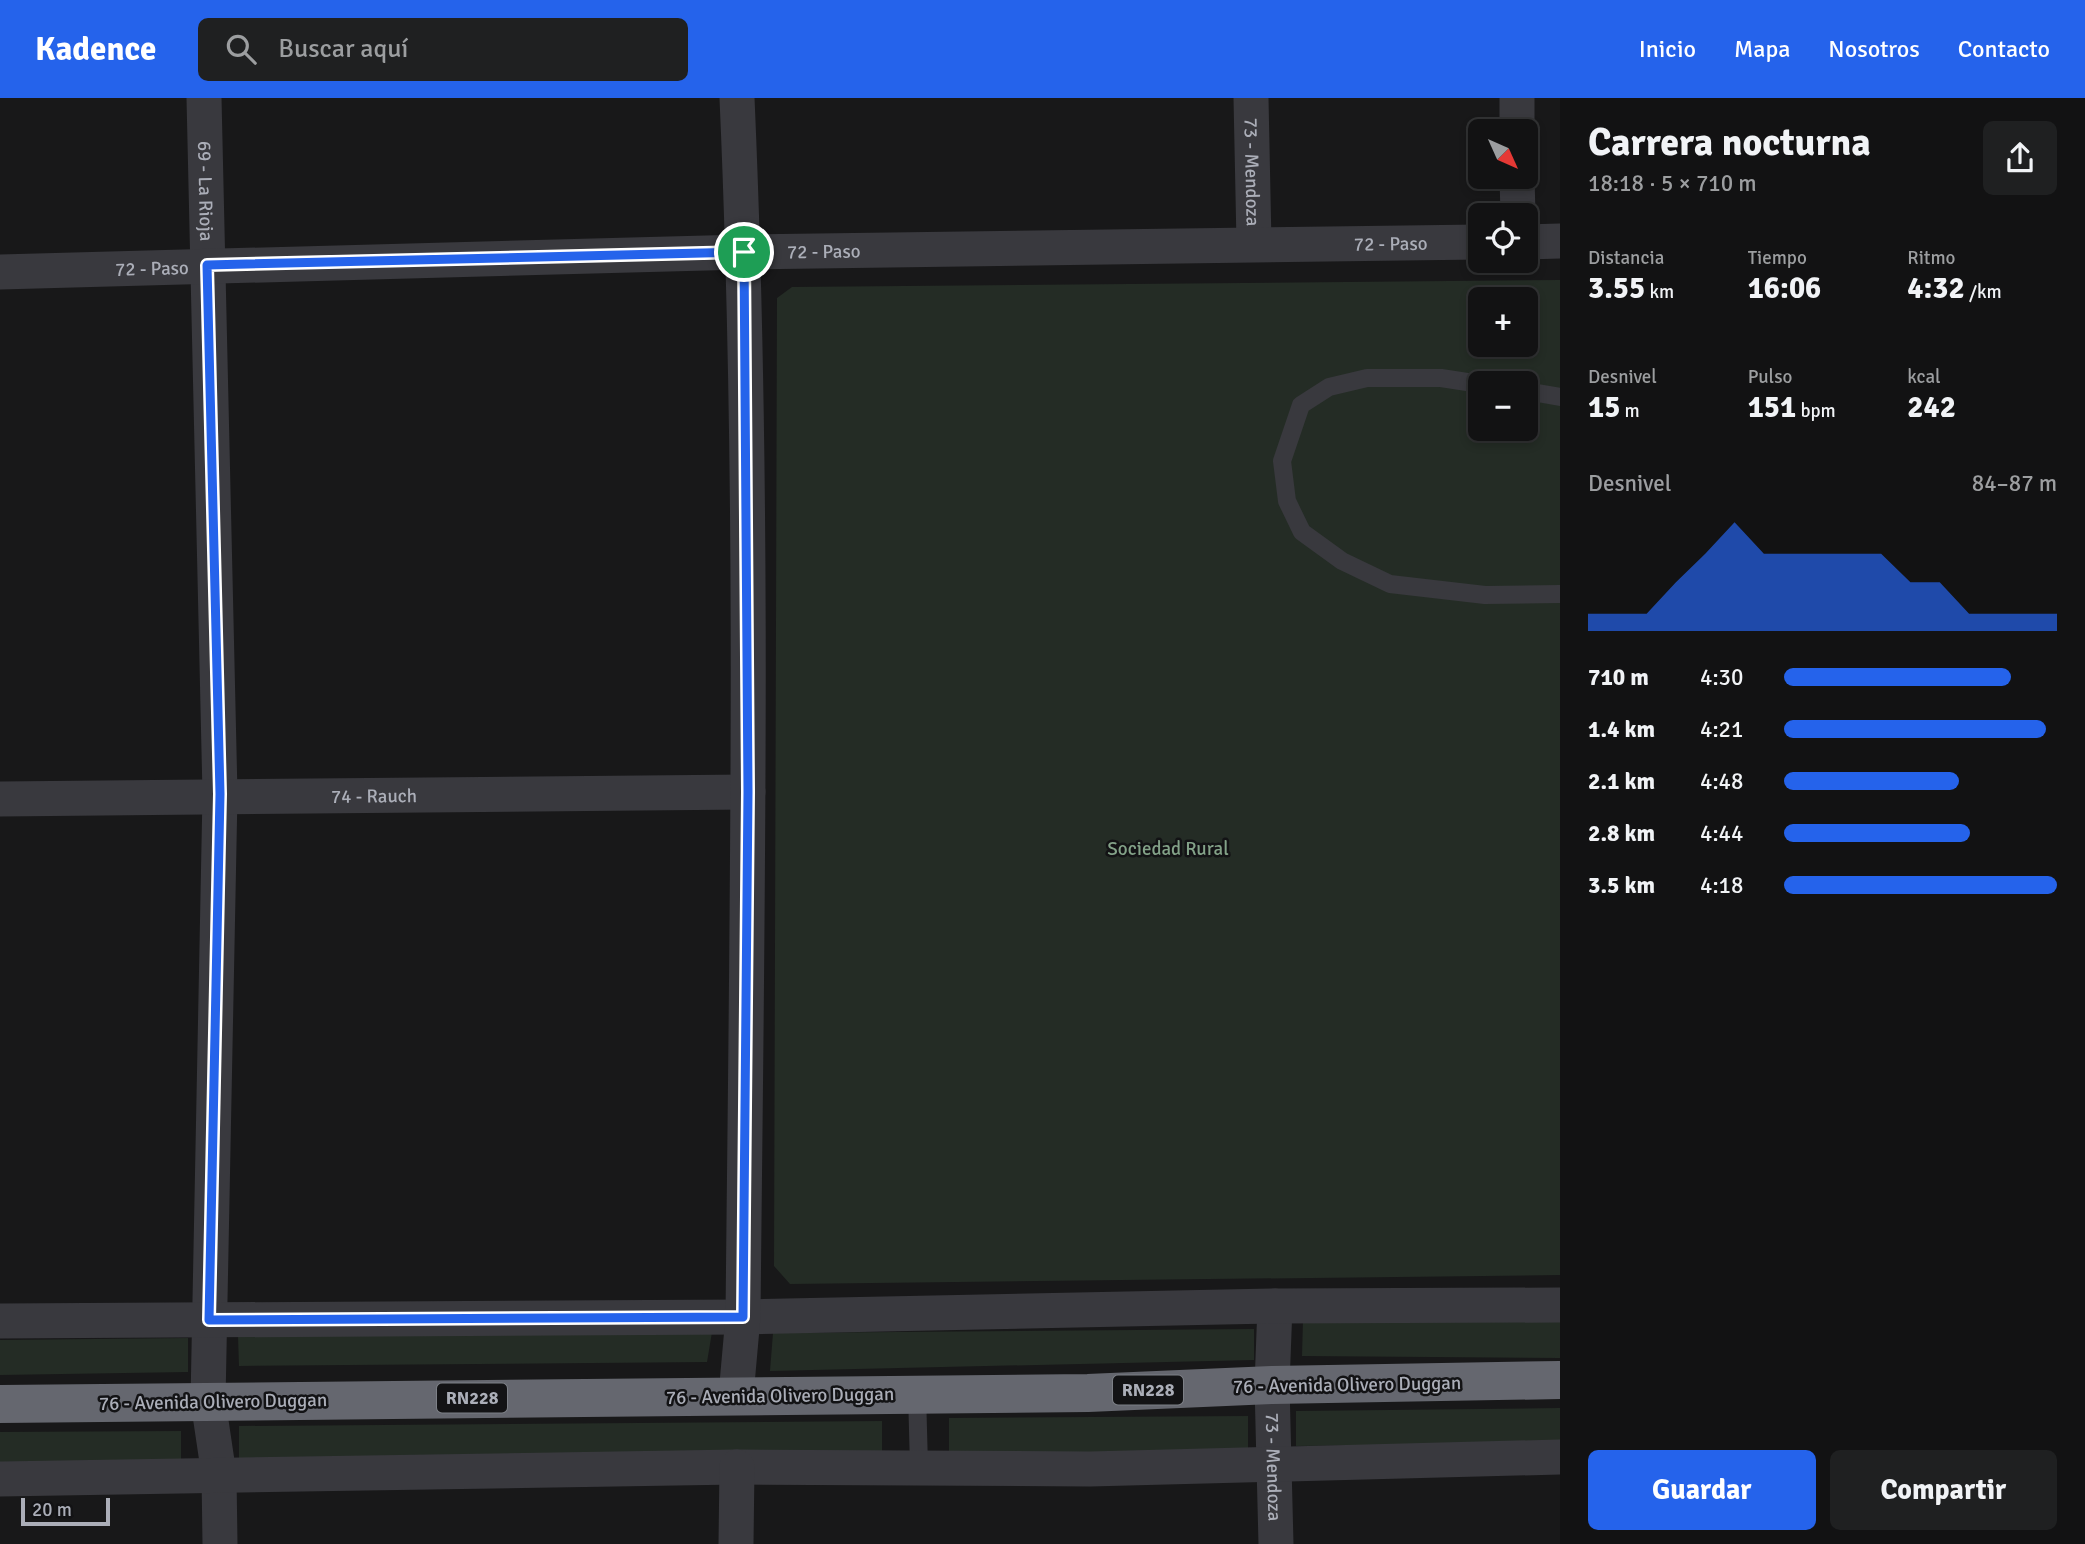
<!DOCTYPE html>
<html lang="es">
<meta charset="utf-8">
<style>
body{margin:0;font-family:Signika,sans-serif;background:#1f2021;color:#f1f3f6;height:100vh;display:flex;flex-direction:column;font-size:26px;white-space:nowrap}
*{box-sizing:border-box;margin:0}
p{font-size:23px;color:#9c9ea0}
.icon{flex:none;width:38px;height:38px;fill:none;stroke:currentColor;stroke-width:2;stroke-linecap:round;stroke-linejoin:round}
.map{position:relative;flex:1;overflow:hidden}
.panel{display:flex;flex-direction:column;background:#121213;width:525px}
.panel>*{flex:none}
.needle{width:46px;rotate:135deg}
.controls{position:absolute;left:1468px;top:21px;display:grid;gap:14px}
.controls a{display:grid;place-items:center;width:70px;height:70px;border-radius:10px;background:#121213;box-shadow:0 4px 10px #0003,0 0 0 2px #313233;font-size:35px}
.scale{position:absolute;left:21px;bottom:18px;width:89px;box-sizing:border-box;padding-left:7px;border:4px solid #abaeb8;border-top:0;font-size:19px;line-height:24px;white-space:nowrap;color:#abaeb8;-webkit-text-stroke:5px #131315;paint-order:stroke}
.pin{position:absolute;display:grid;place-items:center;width:60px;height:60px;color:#fff;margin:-30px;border:4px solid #fff;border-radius:50%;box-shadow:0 2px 7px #0007}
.round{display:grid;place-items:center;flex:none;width:74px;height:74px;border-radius:10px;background:#1f2021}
.overview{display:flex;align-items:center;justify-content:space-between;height:119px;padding:0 28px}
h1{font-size:38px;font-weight:700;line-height:52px}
.metrics{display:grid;grid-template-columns:repeat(3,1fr);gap:10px;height:119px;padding:7px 28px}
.metrics div{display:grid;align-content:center}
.metrics b{font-size:30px;font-weight:700}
.metrics small{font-size:19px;font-weight:400}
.metrics p{font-size:19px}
.chart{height:196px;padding:14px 28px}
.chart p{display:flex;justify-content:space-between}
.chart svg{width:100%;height:126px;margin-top:7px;fill:#2563eb;opacity:.7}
.cta{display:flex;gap:14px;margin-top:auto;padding:14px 28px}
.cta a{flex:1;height:80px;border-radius:10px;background:#2563eb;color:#fff;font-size:28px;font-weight:700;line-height:80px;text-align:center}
.cta a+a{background:#1f2021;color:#f1f3f6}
ul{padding:0 28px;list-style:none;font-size:23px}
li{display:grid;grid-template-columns:112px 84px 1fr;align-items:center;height:52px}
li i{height:18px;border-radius:9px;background:#2563eb}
header{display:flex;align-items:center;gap:42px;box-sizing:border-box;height:98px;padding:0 35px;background:#2563eb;color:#fff}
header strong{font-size:33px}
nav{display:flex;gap:38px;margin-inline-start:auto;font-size:24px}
.search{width:490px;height:63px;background:#1f2021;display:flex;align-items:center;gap:18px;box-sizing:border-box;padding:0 24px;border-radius:10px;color:#9c9ea0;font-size:26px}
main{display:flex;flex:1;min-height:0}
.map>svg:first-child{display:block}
.green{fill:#242c25;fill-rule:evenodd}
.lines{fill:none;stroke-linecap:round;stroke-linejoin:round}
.lane{stroke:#39393e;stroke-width:18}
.street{stroke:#39393e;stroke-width:35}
.highway{stroke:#65676f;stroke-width:38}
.route-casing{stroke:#fff;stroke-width:14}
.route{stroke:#2563eb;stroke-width:9}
.labels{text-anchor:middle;stroke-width:5;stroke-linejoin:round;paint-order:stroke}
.shield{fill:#131315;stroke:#7d8087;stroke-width:2}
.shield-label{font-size:18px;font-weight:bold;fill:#abaeb8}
.street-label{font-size:19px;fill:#abaeb8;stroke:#131315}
.park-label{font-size:19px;fill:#83a288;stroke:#131315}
</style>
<header>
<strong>Kadence</strong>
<div class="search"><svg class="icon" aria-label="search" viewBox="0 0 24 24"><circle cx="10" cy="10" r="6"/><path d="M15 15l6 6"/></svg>Buscar aquí</div>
<nav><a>Inicio</a><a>Mapa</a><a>Nosotros</a><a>Contacto</a></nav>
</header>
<main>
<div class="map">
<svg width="1560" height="1446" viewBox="0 0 1560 1446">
<rect width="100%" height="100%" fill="#181819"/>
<!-- green -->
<g class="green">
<path d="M1560,182V1177L790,1186L774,1168L777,200L792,189ZM1480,201H1526V247H1480ZM1480,285H1526V331H1480Z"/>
<polygon points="1303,1222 1560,1224 1560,1260 1302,1258"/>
<polygon points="1254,1231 1254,1262 770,1273 773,1235"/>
<polygon points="712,1234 707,1264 239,1268 238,1238"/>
<polygon points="188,1240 188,1274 0,1277 0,1242"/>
<polygon points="1560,1310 1560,1345 1296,1348 1296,1313"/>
<polygon points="1248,1318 1248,1354 949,1355 949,1320"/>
<polygon points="882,1323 882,1356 239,1361 239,1328"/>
<polygon points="181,1333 181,1363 0,1364 0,1334"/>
</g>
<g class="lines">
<!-- lane -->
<g class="lane">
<polyline points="1480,286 1441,280 1367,280 1329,289 1301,307 1282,363 1287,403 1302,434 1342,463 1390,486 1485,497 1560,496"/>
<polyline points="1526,293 1560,299"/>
<polyline points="917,1295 919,1368"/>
</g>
<!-- street -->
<g class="street">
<path id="s1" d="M204,0L220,696L208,1303L219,1377L220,1446"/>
<path id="s2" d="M1251,0L1254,145"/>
<polyline points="1517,0 1517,33"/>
<polyline points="1517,79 1518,117"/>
<polyline points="1526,144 1560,143"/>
<path id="s3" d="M0,174L744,154L1480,144"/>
<path id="s4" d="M0,701L748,694"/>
<path id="s5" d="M1275,1208L1272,1287L1276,1446"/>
<polyline points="0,1223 743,1219 1275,1208 1560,1207"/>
<path d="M736,1297L743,1219C747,813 755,406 737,0"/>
<polyline points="0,1381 737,1369 1090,1371 1560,1359"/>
<polyline points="736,1446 737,1369"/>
</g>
<!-- highway -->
<polyline class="highway" points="0,1306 1088,1295 1272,1287 1560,1282"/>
</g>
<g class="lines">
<!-- route casing -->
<g class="route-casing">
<polygon id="route" points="744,154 748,694 743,1219 209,1222 220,696 207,167"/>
</g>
<!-- route -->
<use href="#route" class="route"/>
</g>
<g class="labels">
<!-- shield labels -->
<g class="shield">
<rect x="1113" y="1277.5" width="70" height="29" rx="5"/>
<rect x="437" y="1285.5" width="70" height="29" rx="5"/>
</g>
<g class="shield-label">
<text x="1148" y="1298">RN228</text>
<text x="472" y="1306">RN228</text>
</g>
<!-- street labels -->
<g class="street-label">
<text dy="7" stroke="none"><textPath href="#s2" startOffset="74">73 - Mendoza</textPath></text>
<text dy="7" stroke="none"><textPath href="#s1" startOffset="93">69 - La Rioja</textPath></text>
<text dy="7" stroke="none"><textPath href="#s3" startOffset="1391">72 - Paso</textPath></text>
<text dy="7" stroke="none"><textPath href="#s3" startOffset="824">72 - Paso</textPath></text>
<text dy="7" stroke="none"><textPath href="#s3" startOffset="152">72 - Paso</textPath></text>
<text dy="7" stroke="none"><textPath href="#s4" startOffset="374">74 - Rauch</textPath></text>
<text transform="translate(1347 1286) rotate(-1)" y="7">76 - Avenida Olivero Duggan</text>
<text transform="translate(780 1297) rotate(-1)" y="7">76 - Avenida Olivero Duggan</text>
<text transform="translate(213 1303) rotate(-1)" y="7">76 - Avenida Olivero Duggan</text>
<text dy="7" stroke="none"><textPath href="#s5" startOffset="161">73 - Mendoza</textPath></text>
</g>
<!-- park labels -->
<g class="park-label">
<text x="1168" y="757">Sociedad Rural</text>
</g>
</g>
</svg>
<div class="controls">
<a><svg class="needle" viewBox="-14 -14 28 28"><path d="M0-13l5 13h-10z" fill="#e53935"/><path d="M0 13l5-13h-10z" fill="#9c9ea0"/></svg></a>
<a><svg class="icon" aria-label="locate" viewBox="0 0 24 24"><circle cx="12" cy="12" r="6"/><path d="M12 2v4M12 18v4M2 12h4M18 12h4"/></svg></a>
<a>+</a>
<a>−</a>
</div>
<div class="scale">20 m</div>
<div class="pin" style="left:744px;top:154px;background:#1e9e55"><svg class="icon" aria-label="arrive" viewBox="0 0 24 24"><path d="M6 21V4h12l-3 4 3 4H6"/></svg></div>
</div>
<section class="panel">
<div class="overview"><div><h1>Carrera nocturna</h1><p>18:18 · 5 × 710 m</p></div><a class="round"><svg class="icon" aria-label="share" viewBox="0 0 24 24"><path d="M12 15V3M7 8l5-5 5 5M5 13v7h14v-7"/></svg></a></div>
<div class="metrics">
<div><p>Distancia</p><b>3.55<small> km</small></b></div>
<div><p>Tiempo</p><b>16:06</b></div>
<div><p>Ritmo</p><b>4:32<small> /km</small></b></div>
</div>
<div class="metrics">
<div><p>Desnivel</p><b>15<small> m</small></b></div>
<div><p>Pulso</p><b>151<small> bpm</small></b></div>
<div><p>kcal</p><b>242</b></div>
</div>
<div class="chart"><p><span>Desnivel</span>84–87 m</p>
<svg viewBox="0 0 160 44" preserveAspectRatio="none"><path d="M0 44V38L10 38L20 38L30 27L40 17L50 6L60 17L70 17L80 17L90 17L100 17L110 27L120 27L130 38L140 38L150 38L160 38V44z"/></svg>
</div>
<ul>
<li><b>710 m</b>4:30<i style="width:83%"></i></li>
<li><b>1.4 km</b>4:21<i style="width:96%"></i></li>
<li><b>2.1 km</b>4:48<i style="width:64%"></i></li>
<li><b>2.8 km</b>4:44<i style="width:68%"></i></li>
<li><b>3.5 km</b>4:18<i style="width:100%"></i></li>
</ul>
<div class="cta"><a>Guardar</a><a>Compartir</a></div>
</section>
</main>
